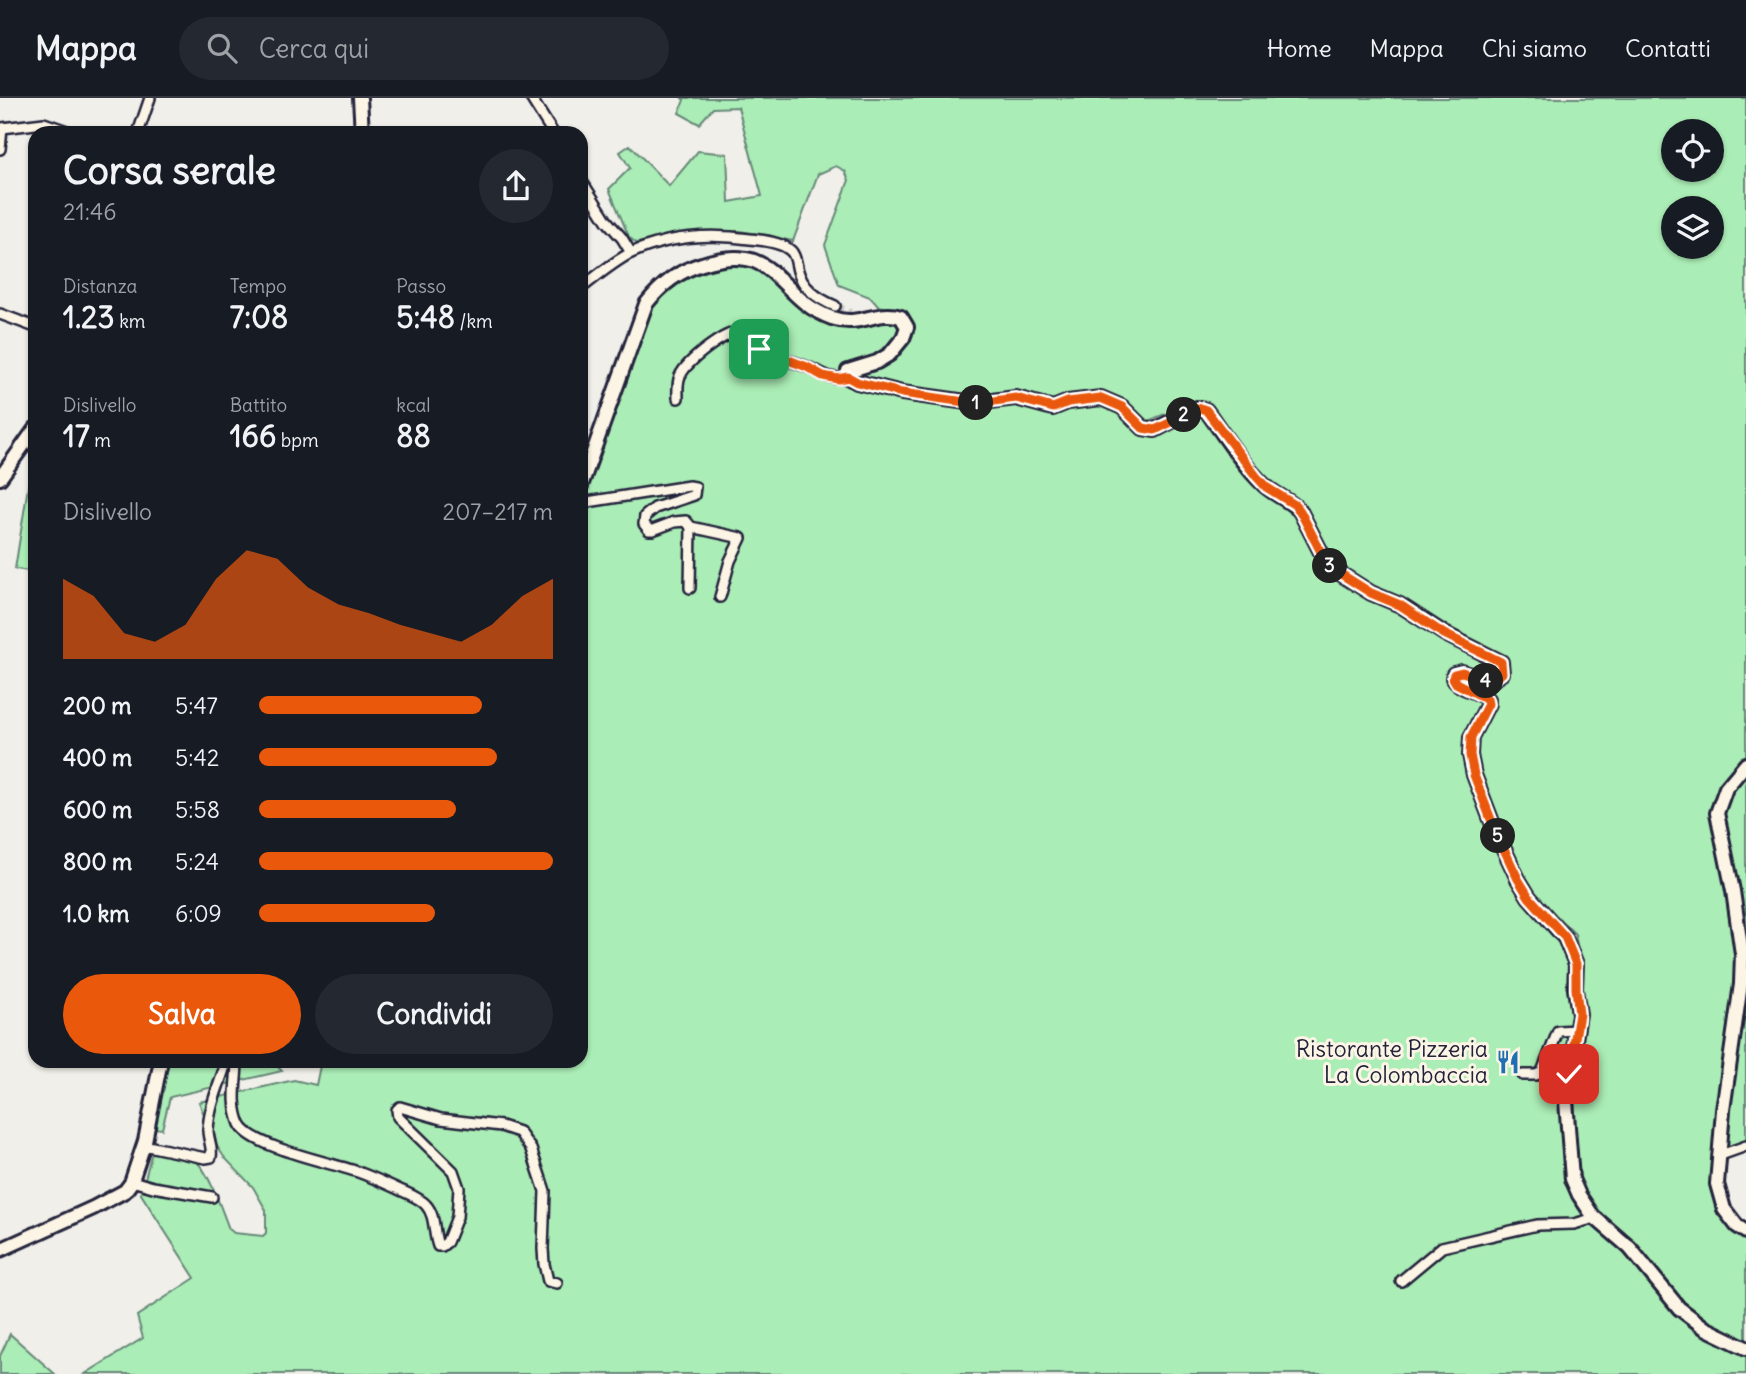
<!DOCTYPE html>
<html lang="it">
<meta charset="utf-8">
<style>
body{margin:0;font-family:Delius,sans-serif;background:#242831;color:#f1f3f6;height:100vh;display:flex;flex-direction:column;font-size:26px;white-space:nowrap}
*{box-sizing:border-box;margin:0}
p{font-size:23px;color:#9ea1a6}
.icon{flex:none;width:38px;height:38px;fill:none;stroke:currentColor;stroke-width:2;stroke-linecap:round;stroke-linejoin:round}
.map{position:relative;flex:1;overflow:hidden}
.panel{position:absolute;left:28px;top:28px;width:560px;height:942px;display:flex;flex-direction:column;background:#171b24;border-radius:21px;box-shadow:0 2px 5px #0004}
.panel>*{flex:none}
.fabs{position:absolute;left:1661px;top:21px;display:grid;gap:14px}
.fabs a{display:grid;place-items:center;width:63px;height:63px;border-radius:50%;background:#171b24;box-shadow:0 2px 5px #0004;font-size:35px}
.pin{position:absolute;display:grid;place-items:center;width:60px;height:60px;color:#fff;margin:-30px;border-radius:14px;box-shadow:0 4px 10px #0006}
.km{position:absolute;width:35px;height:35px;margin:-18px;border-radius:50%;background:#222;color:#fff;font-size:19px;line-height:35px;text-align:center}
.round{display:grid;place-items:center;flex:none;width:74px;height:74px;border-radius:37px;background:#242831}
.summary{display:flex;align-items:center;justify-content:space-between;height:119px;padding:0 35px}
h1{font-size:38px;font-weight:700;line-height:52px}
.metrics{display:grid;grid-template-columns:repeat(3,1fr);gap:10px;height:119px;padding:7px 35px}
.metrics div{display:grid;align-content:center}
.metrics b{font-size:30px;font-weight:700}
.metrics small{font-size:19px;font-weight:400}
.metrics p{font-size:19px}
.chart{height:196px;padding:14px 35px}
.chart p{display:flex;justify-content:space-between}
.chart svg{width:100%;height:126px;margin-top:7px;fill:#ea580c;opacity:.7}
.button{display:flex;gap:14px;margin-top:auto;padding:14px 35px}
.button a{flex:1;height:80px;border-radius:42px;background:#ea580c;color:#fff;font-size:28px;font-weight:700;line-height:80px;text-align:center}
.button a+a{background:#242831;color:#f1f3f6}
ul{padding:0 35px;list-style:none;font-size:23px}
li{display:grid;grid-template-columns:112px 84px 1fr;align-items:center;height:52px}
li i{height:18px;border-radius:9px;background:#ea580c}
header{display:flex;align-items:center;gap:42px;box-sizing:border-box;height:98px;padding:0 35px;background:#171b24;border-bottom:2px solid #363941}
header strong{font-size:33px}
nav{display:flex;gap:38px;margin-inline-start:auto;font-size:24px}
.search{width:490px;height:63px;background:#242831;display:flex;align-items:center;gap:18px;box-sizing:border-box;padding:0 24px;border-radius:38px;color:#9ea1a6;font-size:26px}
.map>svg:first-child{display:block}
.green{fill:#abedb6;stroke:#668878;stroke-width:2;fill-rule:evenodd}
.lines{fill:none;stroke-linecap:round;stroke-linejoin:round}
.street-tunnel{stroke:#c7c6c6;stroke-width:9;stroke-dasharray:9 4.5;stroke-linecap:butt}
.street-casing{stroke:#22223b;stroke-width:14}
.secondary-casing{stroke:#22223b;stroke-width:18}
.street{stroke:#fcf5e5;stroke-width:9}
.secondary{stroke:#fcf5e5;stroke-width:12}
.route-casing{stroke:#fff;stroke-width:14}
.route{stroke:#ea580c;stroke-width:9}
.labels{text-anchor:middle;stroke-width:6;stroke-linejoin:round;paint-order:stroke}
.poi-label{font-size:23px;fill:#22223b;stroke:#fcf5e5;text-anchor:end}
</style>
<header>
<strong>Mappa</strong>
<div class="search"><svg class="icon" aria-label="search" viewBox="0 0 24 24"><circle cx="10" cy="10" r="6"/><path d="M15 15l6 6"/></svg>Cerca qui</div>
<nav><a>Home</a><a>Mappa</a><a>Chi siamo</a><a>Contatti</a></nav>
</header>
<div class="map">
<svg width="1746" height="1276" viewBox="0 0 1746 1276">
<rect width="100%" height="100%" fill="#f0efe9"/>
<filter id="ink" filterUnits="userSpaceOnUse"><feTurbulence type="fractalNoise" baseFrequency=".0143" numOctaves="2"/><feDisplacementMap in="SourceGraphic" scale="14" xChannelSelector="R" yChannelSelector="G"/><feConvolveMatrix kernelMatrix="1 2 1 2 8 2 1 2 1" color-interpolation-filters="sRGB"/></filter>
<g filter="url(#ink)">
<!-- green -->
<g class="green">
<path d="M682,0H1746V660L1717,694L1712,710L1714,731L1735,838L1736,877L1713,1094L1746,1139V1244L1720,1232L1686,1208L1666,1187L1641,1155L1588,1103L1578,1079L1574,994L1581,872L1579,857L1575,836L1532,794L1488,704L1474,661L1473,651L1487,616L1492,596L1474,584L1503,585L1508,567L1504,557L1447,530L1414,507L1363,483L1335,465L1306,413L1259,374L1226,331L1200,305H1192L1148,323L1087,297L1052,303L1005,295L978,299L922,293L856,278L854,277C881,266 933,249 906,213L878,208L870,199L839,187L825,147L849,82L845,73L836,68L818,76L793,143L740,133L705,134L636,145L629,139L609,91L630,70L620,54L630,47L669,88L698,53L727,56L729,104L762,98L738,9L713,10L699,26L679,15L684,2ZM1673,33H1712V72H1673ZM1673,110H1712V149H1673Z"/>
<path d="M737,164L760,172L826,224L854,230L881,223L898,224L901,229C895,246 881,258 864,262C859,263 852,264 847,266C832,274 847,287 856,290L1016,306L1054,316L1069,309L1100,306L1119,314L1140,335L1148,338L1157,337L1198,316L1202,317L1296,417L1310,446L1417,527L1456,550L1495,567L1496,572L1490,577C1474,574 1464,563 1449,572L1447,581C1455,594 1468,596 1481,602L1482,605L1466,637L1464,658L1490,734L1513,784L1524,802L1560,843L1571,867L1573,916L1561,1003L1566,1082L1573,1099L1588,1122L1625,1153L1675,1214L1703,1235L1746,1256V1276H85L143,1240L137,1218L195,1180L141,1096L152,1054C165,1055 183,1056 195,1063C208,1070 223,1116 229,1131L234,1135L263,1138L266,1135V1112L253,1089L224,1059L215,1045L199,1004L294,982L316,987L321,963L581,962V403L651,209C678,178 698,173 737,164Z"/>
<polygon points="35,345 35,474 15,471"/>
<polygon points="1746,673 1746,1053 1722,1059 1744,886 1721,723 1724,702"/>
<polygon points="168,963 272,963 282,973 170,999 162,1031 154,1030"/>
<polygon points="10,1236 55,1276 0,1276 0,1258"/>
</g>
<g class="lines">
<!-- street-tunnel -->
<polyline class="street-tunnel" points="835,208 850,216"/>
<!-- street casing -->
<g class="street-casing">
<g id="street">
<polyline points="531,0 553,35"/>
<polyline points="138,35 150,0"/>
<polyline points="0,51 2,30 44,25 73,35"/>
<polyline points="581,82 607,123 622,140 631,155"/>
<path d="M581,190C597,178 612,165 629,156C667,138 709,135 750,141C762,142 782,144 791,153C796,158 796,166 798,173C803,191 818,201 835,208"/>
<polyline points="0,216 35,229"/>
<path d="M678,300C678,294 677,285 680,278C687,263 726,232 741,234C757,256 781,259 805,268C821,274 829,283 847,279"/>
<polyline points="581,405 689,388 695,389 694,397 655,410 645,418 644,426 649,432 653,432 674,424 686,423 691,429 741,440 730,463 720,499"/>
<polyline points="690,490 691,429"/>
<path d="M237,962C237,984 231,1004 240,1026C250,1049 333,1065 358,1074C372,1079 385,1085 398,1091C406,1095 420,1100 426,1107C436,1118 433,1135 438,1148H442L447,1144L457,1119L459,1090L453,1073L398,1019L397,1012L400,1009L441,1021L501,1028L519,1034L531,1051L545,1093L543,1151L544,1166L548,1183L557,1185"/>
<polyline points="1523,977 1536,977 1542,974 1558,933 1577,932"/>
<path d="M143,1047L205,1060L211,1059C213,1049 208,1042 208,1032C209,1009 220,985 227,962"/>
<polyline points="1718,1058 1746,1048"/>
<polyline points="132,1083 153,1089 212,1099"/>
<polyline points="1401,1183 1442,1149 1537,1127 1574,1126 1595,1120"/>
</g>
</g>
<!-- secondary casing -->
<g class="secondary-casing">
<g id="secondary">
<polyline points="360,0 362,35"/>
<polyline points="0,380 35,331"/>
<path d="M581,388L646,206C661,187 678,173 702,166C779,141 774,199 832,220C860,230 877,211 901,219L907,229L903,240L890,256L877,264L848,273L847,279L857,284L902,295L974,305L1016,300L1053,310L1068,304L1101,300L1122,309L1143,330L1155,332L1197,310L1206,312C1224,337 1242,366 1264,387C1275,397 1290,402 1300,413L1324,460L1333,471L1371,495L1400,507L1445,536L1501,564L1502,575L1491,583L1462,574L1454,576L1453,580C1461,592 1477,591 1487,601L1488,606L1471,639L1470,657L1474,677L1495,732L1518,781L1529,799L1565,840L1576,866L1575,891L1579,916L1566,1003L1572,1081L1579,1097L1593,1118L1630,1150L1679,1210L1705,1230L1746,1250"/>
<polyline points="1746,666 1726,690 1717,715 1733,793 1742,856 1741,886 1723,1012 1717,1086 1724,1111 1737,1128 1746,1134"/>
<polyline points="0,1152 93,1110 125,1093 131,1085 145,1043 161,962"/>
</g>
</g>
<!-- street -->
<use href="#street" class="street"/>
<!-- secondary -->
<use href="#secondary" class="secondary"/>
</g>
</g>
<g class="lines" filter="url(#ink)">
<!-- route casing -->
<g class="route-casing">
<polyline id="route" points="759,251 807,269 823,278 838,281 848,279 857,284 902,295 965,304 979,305 1016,300 1053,310 1068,304 1101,300 1122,309 1143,330 1155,332 1200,310 1206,312 1256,378 1266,389 1295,407 1300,413 1324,460 1333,471 1371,495 1400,507 1444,536 1501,564 1502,575 1491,583 1462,574 1454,576 1453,580 1456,585 1487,601 1488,606 1471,639 1470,657 1474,677 1495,732 1518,781 1529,799 1565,839 1576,866 1576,891 1579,916 1569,976"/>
</g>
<!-- route -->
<use href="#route" class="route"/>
</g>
<!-- icons -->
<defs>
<g id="restaurant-bare" transform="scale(1.89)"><path d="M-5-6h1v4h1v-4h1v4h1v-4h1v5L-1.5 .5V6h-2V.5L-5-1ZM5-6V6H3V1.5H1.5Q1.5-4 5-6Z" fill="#1f6fb2" stroke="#fcf5e5" stroke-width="2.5" paint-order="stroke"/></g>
</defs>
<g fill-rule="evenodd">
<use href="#restaurant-bare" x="1508" y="964"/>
</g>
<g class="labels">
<!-- poi labels -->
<g class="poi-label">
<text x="1488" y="959">Ristorante Pizzeria<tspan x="1488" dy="26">La Colombaccia</tspan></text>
</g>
</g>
</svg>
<div class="fabs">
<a><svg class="icon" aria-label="locate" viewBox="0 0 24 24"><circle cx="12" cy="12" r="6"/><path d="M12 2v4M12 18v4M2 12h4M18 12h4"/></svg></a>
<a><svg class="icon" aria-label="layers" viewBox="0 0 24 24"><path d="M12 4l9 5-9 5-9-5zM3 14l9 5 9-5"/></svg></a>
</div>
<div class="pin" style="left:759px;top:251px;background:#1e9e55"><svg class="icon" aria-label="arrive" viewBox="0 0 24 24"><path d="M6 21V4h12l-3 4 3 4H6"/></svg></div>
<div class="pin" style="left:1569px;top:976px;background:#d93025"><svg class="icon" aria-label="check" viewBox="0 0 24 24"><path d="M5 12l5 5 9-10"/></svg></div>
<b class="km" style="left:976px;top:305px">1</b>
<b class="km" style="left:1184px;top:317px">2</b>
<b class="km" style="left:1330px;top:468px">3</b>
<b class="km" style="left:1486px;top:583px">4</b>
<b class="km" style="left:1498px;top:738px">5</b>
<section class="panel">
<div class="summary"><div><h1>Corsa serale</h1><p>21:46</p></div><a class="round"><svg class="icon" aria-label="share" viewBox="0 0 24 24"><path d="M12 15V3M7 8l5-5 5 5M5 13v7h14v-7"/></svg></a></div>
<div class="metrics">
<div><p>Distanza</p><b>1.23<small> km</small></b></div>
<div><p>Tempo</p><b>7:08</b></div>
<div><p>Passo</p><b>5:48<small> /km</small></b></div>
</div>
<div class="metrics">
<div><p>Dislivello</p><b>17<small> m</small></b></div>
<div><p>Battito</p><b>166<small> bpm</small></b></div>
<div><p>kcal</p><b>88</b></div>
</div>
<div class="chart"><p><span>Dislivello</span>207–217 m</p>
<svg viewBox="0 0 160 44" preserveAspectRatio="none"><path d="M0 44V16L10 22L20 35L30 38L40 32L50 16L60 6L70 9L80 19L90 25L100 28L110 32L120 35L130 38L140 32L150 22L160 16V44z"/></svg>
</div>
<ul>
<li><b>200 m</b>5:47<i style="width:76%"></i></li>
<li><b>400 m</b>5:42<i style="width:81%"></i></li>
<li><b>600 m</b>5:58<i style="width:67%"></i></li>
<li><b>800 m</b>5:24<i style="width:100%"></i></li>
<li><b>1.0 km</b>6:09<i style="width:60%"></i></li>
</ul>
<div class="button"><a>Salva</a><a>Condividi</a></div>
</section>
</div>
